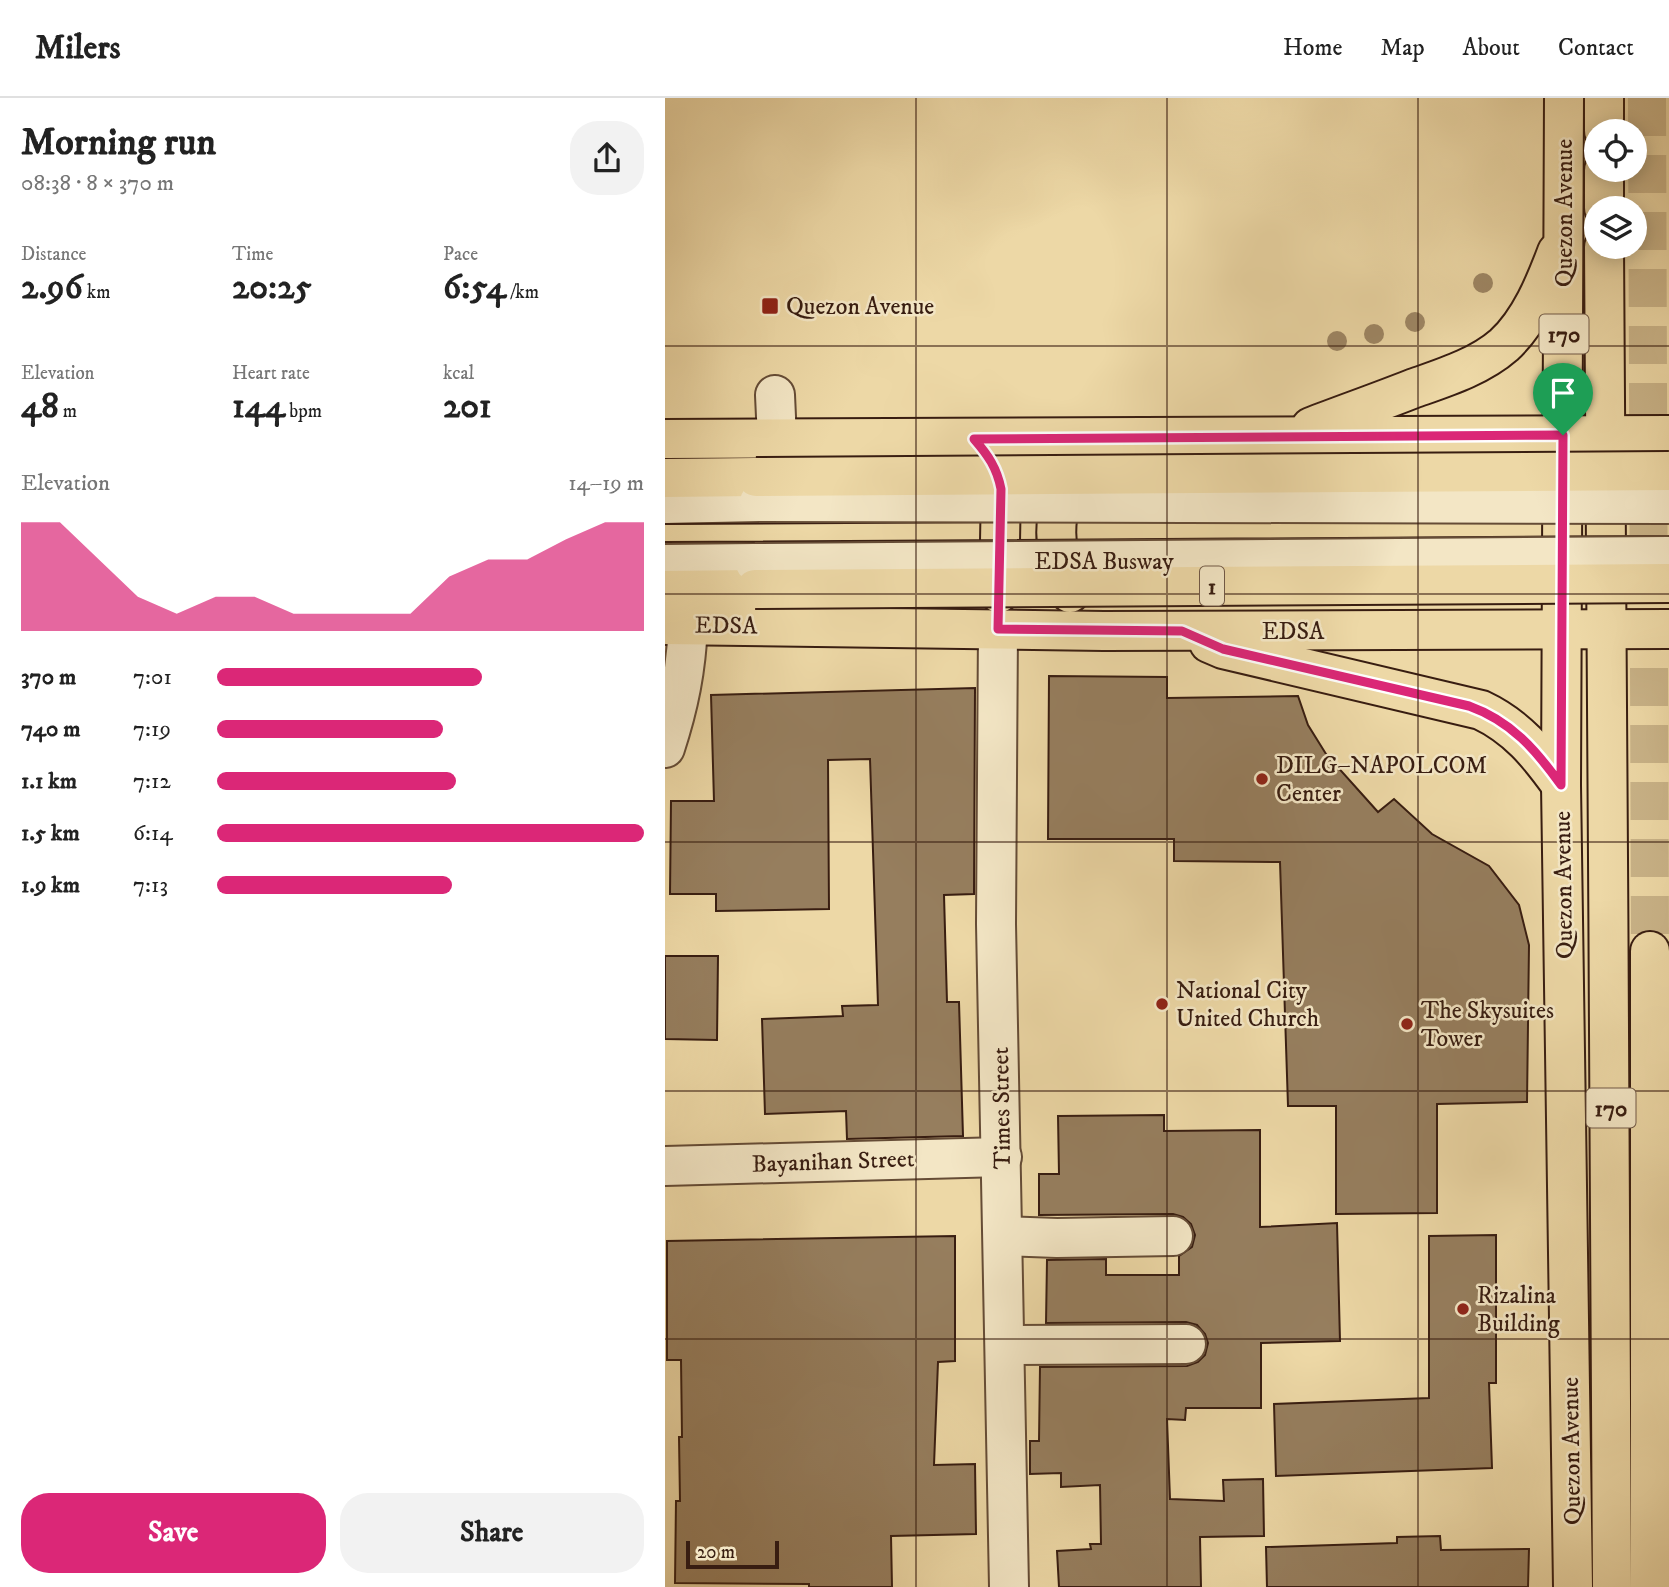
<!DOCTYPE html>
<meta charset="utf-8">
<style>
body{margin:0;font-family:"IM FELL DW Pica",serif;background:#f2f2f2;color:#222;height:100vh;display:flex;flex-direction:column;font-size:26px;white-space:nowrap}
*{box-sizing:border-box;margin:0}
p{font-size:23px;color:#767676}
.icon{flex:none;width:38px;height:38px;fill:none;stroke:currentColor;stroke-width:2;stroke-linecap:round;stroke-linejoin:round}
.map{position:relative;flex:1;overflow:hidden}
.panel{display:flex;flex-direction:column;background:#fff;width:665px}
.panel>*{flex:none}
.fabs{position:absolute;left:919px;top:21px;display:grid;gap:14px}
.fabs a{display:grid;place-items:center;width:63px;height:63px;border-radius:50%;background:#fff;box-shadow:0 4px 18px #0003;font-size:35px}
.scale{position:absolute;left:21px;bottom:18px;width:93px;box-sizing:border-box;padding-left:7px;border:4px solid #381d11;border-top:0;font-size:19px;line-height:24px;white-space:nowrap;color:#381d11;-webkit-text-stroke:5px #f3e6c5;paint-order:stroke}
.pin{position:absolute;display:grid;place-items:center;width:60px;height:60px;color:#fff;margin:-72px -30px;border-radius:50% 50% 50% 0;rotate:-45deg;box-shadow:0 0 7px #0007}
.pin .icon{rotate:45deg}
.round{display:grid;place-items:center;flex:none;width:74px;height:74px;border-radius:28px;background:#f2f2f2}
.summary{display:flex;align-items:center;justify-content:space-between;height:119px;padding:0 21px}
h1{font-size:38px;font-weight:700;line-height:52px}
.metrics{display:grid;grid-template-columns:repeat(3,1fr);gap:10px;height:119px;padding:7px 21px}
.metrics div{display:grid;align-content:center}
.metrics b{font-size:35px;font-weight:700}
.metrics small{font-size:19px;font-weight:400}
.metrics p{font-size:19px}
.chart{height:196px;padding:14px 21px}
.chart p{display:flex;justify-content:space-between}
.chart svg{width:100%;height:126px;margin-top:7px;fill:#db2777;opacity:.7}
.action{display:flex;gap:14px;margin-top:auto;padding:14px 21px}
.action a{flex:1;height:80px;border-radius:28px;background:#db2777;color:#fff;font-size:28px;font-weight:700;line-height:80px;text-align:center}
.action a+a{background:#f2f2f2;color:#222}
ul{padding:0 21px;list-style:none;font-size:23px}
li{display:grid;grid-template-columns:112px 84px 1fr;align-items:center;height:52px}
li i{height:18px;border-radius:9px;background:#db2777}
header{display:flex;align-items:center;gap:42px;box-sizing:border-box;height:98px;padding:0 35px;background:#fff;border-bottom:2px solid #e0e0e0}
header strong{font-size:33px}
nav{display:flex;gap:38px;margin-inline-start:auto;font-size:24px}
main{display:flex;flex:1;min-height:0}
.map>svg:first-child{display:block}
.building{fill:#967e5e;stroke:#381d11;stroke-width:2}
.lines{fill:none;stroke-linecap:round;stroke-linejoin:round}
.major-tunnel{stroke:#c9b388;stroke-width:38;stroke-dasharray:38 19;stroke-linecap:butt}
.minor-casing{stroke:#654c36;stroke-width:42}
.major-casing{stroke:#381d11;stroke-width:42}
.highway-casing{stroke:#381d11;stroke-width:42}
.minor{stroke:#f3e6c5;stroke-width:38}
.major{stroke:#edd8a6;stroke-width:38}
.highway{stroke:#edd8a6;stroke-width:38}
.tram{stroke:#381d11;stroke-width:2}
.minor-bridge-casing{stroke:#654c36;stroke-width:42;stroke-linecap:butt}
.highway-bridge-casing{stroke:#381d11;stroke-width:42;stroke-linecap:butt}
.minor-bridge{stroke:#f3e6c5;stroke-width:38}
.highway-bridge{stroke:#edd8a6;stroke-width:38}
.tree{fill:#9e8765}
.route-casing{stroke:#fff;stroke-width:14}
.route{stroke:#db2777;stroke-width:9}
.grid{fill:none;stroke:#381d11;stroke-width:2;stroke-opacity:0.55}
.poi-dot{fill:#8f2418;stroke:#f3e6c5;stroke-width:2.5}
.labels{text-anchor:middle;stroke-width:5;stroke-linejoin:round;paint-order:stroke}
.shield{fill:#f3e6c5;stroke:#705947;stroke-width:2}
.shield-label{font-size:23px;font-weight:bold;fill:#381d11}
.street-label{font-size:24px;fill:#381d11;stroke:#f3e6c5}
.poi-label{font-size:24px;fill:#381d11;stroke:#f3e6c5;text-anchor:start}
</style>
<header>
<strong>Milers</strong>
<nav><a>Home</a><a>Map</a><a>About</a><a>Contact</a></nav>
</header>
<main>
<section class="panel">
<div class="summary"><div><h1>Morning run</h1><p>08:38 · 8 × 370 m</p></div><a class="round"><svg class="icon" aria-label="share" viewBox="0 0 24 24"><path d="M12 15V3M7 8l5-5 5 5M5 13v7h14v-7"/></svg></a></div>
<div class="metrics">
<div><p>Distance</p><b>2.96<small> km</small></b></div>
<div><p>Time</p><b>20:25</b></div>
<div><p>Pace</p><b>6:54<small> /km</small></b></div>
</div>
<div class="metrics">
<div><p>Elevation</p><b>48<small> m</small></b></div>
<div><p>Heart rate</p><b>144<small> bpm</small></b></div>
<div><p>kcal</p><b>201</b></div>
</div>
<div class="chart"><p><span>Elevation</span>14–19 m</p>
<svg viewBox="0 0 160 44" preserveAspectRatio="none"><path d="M0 44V6L10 6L20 19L30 32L40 38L50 32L60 32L70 38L80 38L90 38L100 38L110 25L120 19L130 19L140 12L150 6L160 6V44z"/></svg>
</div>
<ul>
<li><b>370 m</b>7:01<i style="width:62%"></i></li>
<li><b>740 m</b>7:19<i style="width:53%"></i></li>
<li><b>1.1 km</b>7:12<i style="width:56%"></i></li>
<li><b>1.5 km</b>6:14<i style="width:100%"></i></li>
<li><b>1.9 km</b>7:13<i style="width:55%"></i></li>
</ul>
<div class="action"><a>Save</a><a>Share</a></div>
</section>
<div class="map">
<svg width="1004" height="1489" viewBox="0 0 1004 1489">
<rect width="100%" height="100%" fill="#edd8a6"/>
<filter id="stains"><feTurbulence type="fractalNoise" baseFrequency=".00286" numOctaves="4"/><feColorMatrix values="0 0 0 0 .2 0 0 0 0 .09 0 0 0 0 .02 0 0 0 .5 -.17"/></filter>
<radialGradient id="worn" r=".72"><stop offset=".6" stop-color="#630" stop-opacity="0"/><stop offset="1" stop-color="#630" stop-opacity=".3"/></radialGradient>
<!-- building -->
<g class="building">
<polygon points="384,578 502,579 502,600 633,598 643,627 661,656 713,714 729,701 767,736 824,768 854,807 864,847 862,1004 772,1006 772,1115 671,1116 671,1008 623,1008 615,764 509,763 509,741 383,741"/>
<polygon points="310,590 309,796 279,797 282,904 294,904 298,1038 182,1041 181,1013 100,1016 97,921 178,918 177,908 213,907 205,661 163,662 164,811 51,813 51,796 5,796 6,703 49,703 46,597"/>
<polygon points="0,858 53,858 52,942 0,941"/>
<polygon points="499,1017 499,1033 595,1032 595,1129 672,1125 675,1243 596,1245 596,1310 521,1310 520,1322 502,1321 505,1401 559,1403 558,1382 598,1381 599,1438 535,1439 536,1489 394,1489 392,1453 426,1451 425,1446 436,1446 435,1387 396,1389 396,1375 365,1376 365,1343 374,1343 375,1269 522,1268 533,1264 540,1257 543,1245 540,1236 532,1227 521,1224 381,1225 382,1162 441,1161 441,1177 514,1177 514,1158 527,1149 530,1137 526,1126 518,1119 508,1116 374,1117 374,1076 394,1076 393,1018"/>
<polygon points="831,1137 831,1285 824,1285 827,1370 611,1378 609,1306 764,1300 764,1138"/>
<polygon points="290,1138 290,1263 273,1264 269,1367 310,1366 311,1436 226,1438 227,1489 144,1489 144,1486 10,1485 11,1403 15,1403 14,1339 17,1339 16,1262 2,1262 2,1143"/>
<polygon points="775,1438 776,1452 864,1451 863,1489 602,1489 601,1449 732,1445 732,1439"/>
</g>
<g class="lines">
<!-- major-tunnel -->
<polyline class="major-tunnel" points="982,0 985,853"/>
<!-- minor casing -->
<g class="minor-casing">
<g id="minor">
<polyline points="110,297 112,341"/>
<polyline points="0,406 94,404"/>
<polyline points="0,466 90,465"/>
<polyline points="333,531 331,826 344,1489"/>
<path d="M0,650C14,607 21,572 23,527"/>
<polyline points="0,1068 337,1059"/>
<polyline points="338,1138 392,1140 508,1138"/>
<polyline points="340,1247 521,1246"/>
</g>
</g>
<!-- major casing -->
<g class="major-casing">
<g id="major">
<polyline points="899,0 896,687 908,1489"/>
<polyline points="939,0 939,33"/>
<polyline points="939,72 939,110"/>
<path d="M939,149C940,596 947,1042 947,1489"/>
<path d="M646,329C680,316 714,304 747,291C778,280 814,269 839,247C865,223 880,186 892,154"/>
<polyline points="0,341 1004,337"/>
<polyline points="331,371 336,391 334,495"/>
<path d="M405,495C388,457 384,411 409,376"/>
<polyline points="0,527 439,533 1004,531"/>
<path d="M544,545L558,551L816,612C852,629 873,655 896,687"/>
<polyline points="985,1489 985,853"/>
</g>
</g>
<!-- highway casing -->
<g class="highway-casing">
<g id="highway">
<polyline points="0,380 91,379"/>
<polyline points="0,492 90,491"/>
</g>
</g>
<!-- minor -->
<use href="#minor" class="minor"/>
<!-- major -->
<use href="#major" class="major"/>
<!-- highway -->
<use href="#highway" class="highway"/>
<!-- tram -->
<g class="tram">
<polyline points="0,426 1004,420"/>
<polyline points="0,444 1004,438"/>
</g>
<!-- minor-bridge casing -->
<g class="minor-bridge-casing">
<g id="minor-bridge">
<polyline points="94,404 1004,406"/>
<polyline points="90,465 1004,458"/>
</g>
</g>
<!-- highway-bridge casing -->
<g class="highway-bridge-casing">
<g id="highway-bridge">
<polyline points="91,379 1004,373"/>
<polyline points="90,491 1004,485"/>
</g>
</g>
<!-- minor-bridge -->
<use href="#minor-bridge" class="minor-bridge"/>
<!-- highway-bridge -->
<use href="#highway-bridge" class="highway-bridge"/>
</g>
<!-- trees -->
<g class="tree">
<circle cx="818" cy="185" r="10"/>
<circle cx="750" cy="224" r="10"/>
<circle cx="709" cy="236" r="10"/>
<circle cx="672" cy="243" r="10"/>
</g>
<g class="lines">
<!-- route casing -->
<g class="route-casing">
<path id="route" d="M898,337L896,687C871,652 846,623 804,608L558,551L517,533L333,531L336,391C332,370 323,357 309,341Z"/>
</g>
<!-- route -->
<use href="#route" class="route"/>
</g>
<!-- grid -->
<path class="grid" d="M251,0V1489M502,0V1489M753,0V1489M0,248H1004M0,496H1004M0,744H1004M0,993H1004M0,1241H1004"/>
<!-- markers -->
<g class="poi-dot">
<rect x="96" y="199" width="18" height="18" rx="3.5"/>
<circle cx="597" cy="681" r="7"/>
<circle cx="497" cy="906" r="7"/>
<circle cx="742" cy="926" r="7"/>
<circle cx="798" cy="1211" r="7"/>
</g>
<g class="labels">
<!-- shield labels -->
<g class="shield">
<rect x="874.5" y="216.5" width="49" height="39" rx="5"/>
<rect x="535" y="468.5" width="24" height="39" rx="5"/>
<rect x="921.5" y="990.5" width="49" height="39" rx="5"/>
</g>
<g class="shield-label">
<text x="899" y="244">170</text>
<text x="547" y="496">1</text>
<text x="946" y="1018">170</text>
</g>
<!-- street labels -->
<g class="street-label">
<text transform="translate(899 115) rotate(-90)" y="8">Quezon Avenue</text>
<text x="439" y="471">EDSA Busway</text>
<text transform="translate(61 527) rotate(1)" y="8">EDSA</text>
<text x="628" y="541">EDSA</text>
<text transform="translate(898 787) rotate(-91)" y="8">Quezon Avenue</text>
<text transform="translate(336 1010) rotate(-91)" y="8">Times Street</text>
<text transform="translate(168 1063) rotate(-2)" y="8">Bayanihan Street</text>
<text transform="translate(906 1353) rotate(-91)" y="8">Quezon Avenue</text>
</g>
<!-- poi labels -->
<g class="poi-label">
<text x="121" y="216">Quezon Avenue</text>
<text x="611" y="675">DILG–NAPOLCOM<tspan x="611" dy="28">Center</tspan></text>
<text x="511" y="900">National City<tspan x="511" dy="28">United Church</tspan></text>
<text x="756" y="920">The Skysuites<tspan x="756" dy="28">Tower</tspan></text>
<text x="812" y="1205">Rizalina<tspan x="812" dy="28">Building</tspan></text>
</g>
</g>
<rect width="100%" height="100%" filter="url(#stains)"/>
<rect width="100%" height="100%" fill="url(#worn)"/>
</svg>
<div class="fabs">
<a><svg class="icon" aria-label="locate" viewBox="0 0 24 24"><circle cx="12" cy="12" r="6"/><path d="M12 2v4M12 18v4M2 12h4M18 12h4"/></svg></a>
<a><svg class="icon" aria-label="layers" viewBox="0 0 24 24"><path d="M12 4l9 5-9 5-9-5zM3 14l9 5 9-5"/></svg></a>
</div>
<div class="scale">20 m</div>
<div class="pin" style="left:898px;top:337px;background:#1e9e55"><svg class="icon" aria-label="arrive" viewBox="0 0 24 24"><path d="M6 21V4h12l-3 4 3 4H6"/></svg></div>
</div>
</main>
